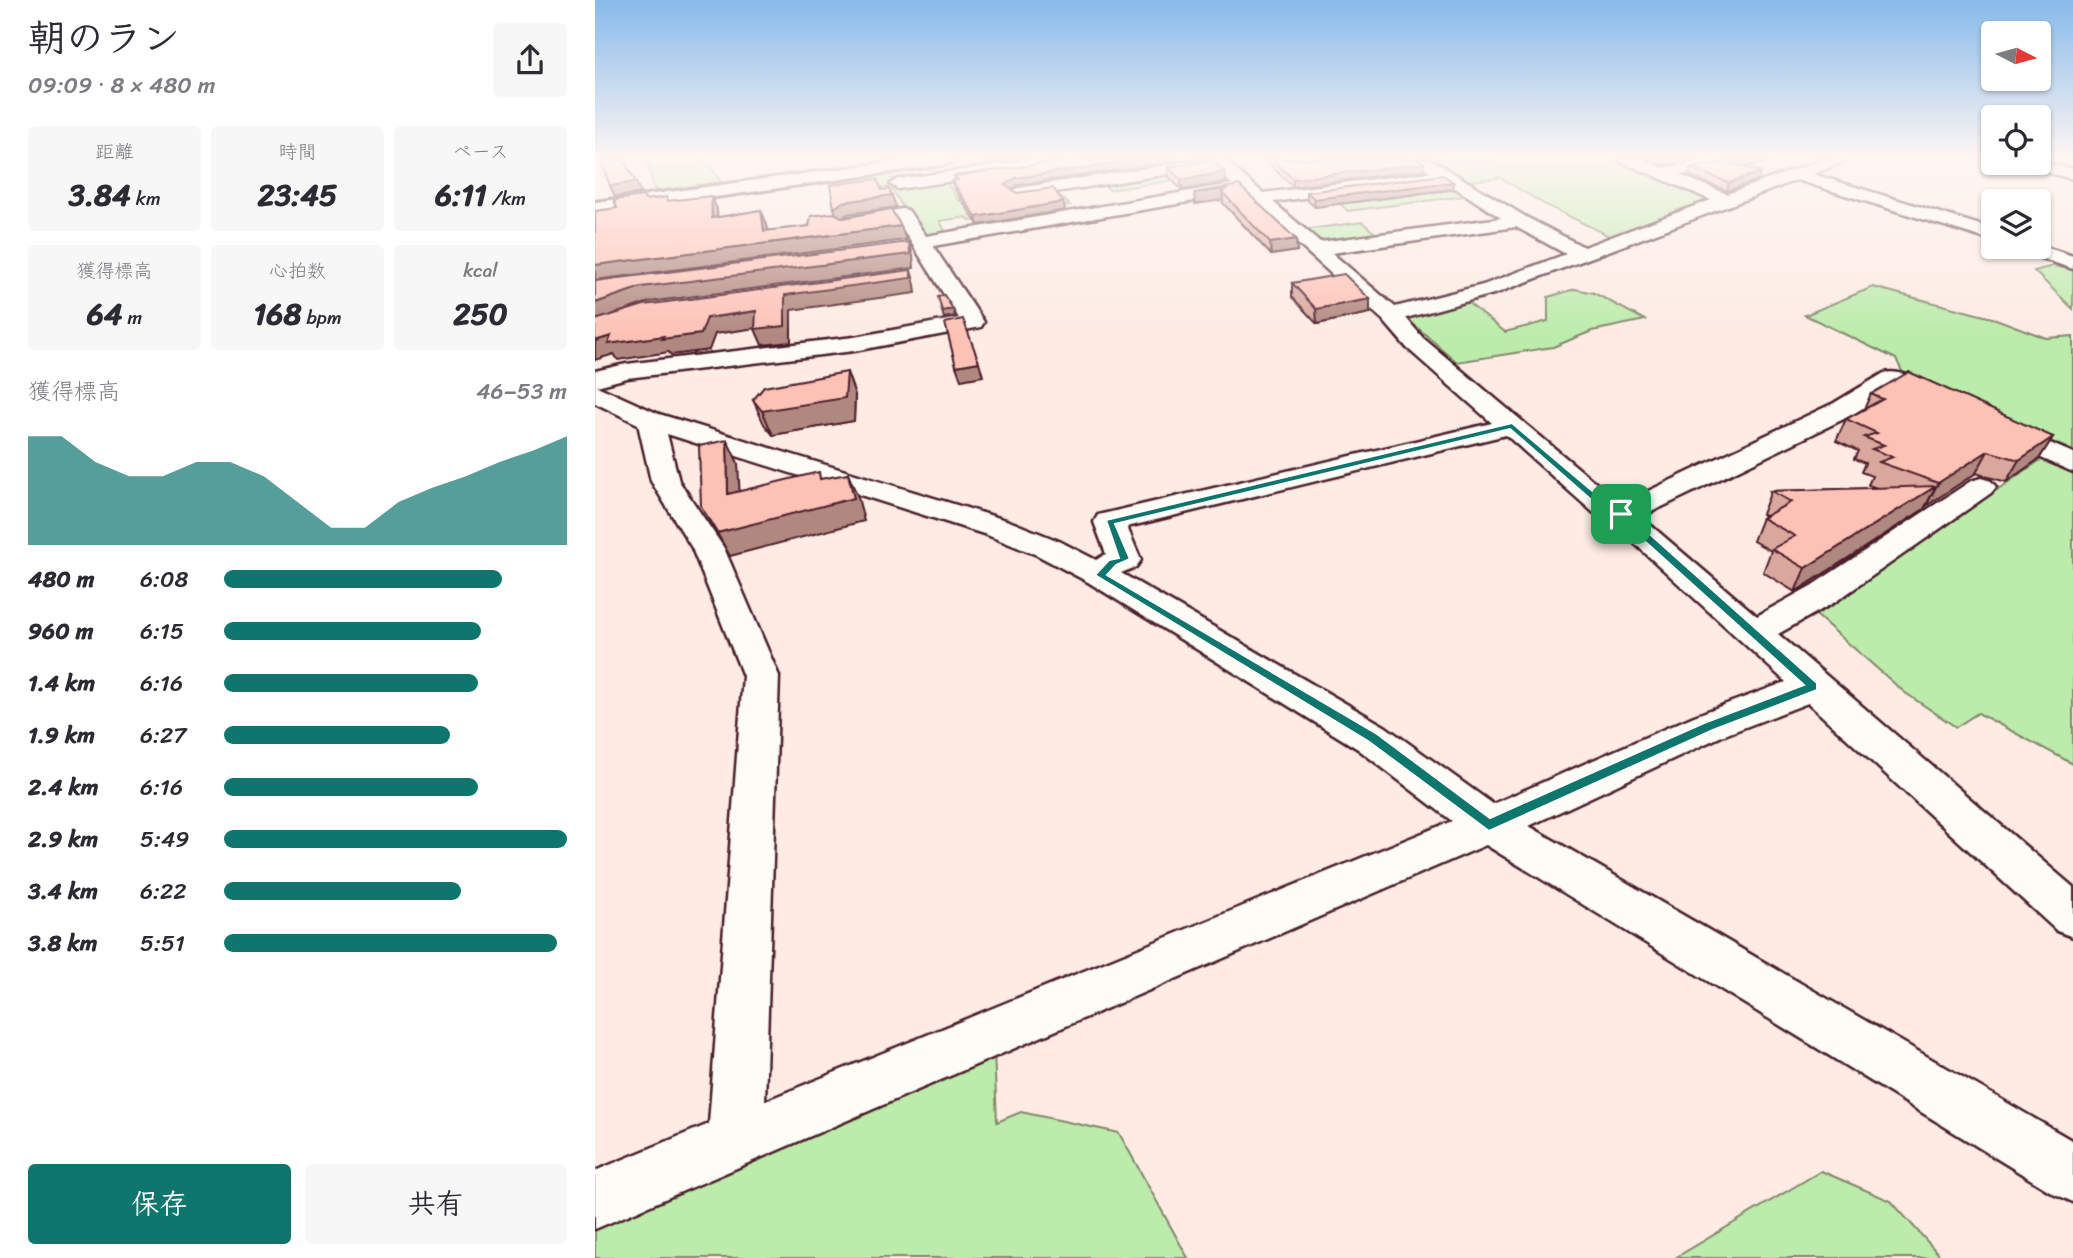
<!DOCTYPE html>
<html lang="ja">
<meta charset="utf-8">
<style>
body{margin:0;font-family:Sriracha,"Klee One",sans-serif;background:#f7f7f7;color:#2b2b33;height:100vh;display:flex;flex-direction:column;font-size:26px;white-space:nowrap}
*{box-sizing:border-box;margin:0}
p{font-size:23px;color:#7c7c81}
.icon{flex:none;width:38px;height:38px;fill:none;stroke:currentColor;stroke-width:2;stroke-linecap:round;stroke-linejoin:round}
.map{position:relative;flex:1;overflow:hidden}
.panel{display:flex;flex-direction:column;background:#fff;width:595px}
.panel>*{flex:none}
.needle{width:46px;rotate:96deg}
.controls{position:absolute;left:1386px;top:21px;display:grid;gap:14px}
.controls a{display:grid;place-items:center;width:70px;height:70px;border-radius:7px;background:#fff;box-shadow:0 2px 5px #0004;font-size:35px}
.pin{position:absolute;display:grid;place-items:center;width:60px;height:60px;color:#fff;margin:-30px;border-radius:14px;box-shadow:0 4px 10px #0006}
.round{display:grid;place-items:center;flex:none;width:74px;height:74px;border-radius:7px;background:#f7f7f7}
.summary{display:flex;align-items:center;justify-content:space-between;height:119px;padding:0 28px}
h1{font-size:38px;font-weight:700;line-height:52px}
.figures{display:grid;grid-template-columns:repeat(3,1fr);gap:10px;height:119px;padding:7px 28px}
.figures div{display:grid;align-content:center;border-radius:7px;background:#f7f7f7;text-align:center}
.figures b{font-size:30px;font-weight:700}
.figures small{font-size:19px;font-weight:400}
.figures p{font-size:19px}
.chart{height:196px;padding:14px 28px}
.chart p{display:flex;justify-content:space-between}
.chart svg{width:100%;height:126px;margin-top:7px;fill:#0f766e;opacity:.7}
.primary-button{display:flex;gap:14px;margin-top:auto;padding:14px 28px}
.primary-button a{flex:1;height:80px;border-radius:7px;background:#0f766e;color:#fff;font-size:28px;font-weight:700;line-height:80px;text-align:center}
.primary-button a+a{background:#f7f7f7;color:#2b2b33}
ul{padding:0 28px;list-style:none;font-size:23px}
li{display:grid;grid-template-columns:112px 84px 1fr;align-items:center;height:52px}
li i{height:18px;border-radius:9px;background:#0f766e}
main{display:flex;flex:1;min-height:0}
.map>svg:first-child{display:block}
.green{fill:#bcecab;stroke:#83866b;stroke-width:2}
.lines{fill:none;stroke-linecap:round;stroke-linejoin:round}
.minor-casing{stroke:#4a1f2b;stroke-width:5}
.highway-casing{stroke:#4a1f2b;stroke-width:6}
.minor{fill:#fdfcf7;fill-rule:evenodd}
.highway{fill:#fdfcf7;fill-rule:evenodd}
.wall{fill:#daa79d;stroke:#4a1f2b;stroke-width:2}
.shaded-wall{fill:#b1887f;stroke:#4a1f2b;stroke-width:2}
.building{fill:#fdc2b6;stroke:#4a1f2b;stroke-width:2}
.route{fill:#0f766e;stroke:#fff;stroke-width:2;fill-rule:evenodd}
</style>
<main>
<section class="panel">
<div class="summary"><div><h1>朝のラン</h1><p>09:09 · 8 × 480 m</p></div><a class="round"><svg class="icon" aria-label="share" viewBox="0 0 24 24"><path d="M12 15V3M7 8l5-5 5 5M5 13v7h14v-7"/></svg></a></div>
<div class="figures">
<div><p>距離</p><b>3.84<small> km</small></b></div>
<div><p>時間</p><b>23:45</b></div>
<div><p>ペース</p><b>6:11<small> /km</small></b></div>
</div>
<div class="figures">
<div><p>獲得標高</p><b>64<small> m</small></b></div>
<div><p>心拍数</p><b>168<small> bpm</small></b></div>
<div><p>kcal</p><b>250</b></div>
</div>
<div class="chart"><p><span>獲得標高</span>46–53 m</p>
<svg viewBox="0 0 160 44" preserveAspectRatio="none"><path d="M0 44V6L10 6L20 15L30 20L40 20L50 15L60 15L70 20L80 29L90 38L100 38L110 29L120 24L130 20L140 15L150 11L160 6V44z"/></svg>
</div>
<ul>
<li><b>480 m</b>6:08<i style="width:81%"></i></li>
<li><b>960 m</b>6:15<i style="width:75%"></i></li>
<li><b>1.4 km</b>6:16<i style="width:74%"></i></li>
<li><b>1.9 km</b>6:27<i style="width:66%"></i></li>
<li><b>2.4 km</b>6:16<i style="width:74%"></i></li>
<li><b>2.9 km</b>5:49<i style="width:100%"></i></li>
<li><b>3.4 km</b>6:22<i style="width:69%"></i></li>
<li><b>3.8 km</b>5:51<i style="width:97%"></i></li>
</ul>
<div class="primary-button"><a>保存</a><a>共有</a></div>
</section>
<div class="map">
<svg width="1478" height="1258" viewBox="0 0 1478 1258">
<rect width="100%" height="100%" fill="#fdebe4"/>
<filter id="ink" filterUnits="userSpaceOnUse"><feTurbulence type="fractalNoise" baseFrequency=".0143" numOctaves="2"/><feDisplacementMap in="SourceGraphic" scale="14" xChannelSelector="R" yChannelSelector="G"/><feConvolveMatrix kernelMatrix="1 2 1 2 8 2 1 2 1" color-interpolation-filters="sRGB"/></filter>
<g filter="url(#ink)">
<!-- green -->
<g class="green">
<polygon points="51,159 110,159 126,182 60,191"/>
<polygon points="829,159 1027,159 1117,197 1116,200 1018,238 951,205 905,178 865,182"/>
<polygon points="585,169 594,178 514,190 506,181"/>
<polygon points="293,171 300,184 349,179 364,201 392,197 413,179 428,204 466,197 475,205 375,221 372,217 345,221 353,237 326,239 296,187 249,190 254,184 253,177"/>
<polygon points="868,189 877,195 753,211 745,204"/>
<polygon points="767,222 786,238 731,246 708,230"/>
<polygon points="1458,266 1478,270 1478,309 1439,271"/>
<polygon points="1278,287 1401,319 1451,338 1478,336 1478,451 1310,377 1301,359 1210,315"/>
<polygon points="980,289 999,293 1050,320 997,331 958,347 862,362 810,317 872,302 910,332 953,321 953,297"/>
<polygon points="1453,455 1478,467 1478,764 1383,713 1361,727 1309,692 1220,614"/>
<polygon points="399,1050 402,1122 426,1112 524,1133 593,1258 0,1258 0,1211"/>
<polygon points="1226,1171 1296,1201 1347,1258 1080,1258"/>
</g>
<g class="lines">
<!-- minor casing -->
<g class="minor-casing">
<g id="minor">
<polygon points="445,159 483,159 475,164 303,189 295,184 303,179"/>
<path d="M610,159H628L668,193L835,172L822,162L824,159H835L931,217L989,247L1116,200L1027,162L1025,159H1046L1069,168L1119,159H1150L1148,162L1085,175L1132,194L1229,159H1250L1248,162L1218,174L1398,229V241L1202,180L902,293L811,318L828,338L1026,504L1239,403L1289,373C1310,368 1334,386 1352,395L1356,400L1352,405L1343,408L1334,405L1299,388L1257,415L1046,517L1162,616L1216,586L1376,481L1386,478L1396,481L1401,487L1396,493L1240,602L1183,634L1478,887V937L1462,931L1213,703L1127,736L934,826L1478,1141V1202L1458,1193L891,845L0,1229V1171L114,1124L148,676L97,548L56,481L43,424L0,403V371L31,364L259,337L364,318L302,220L253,229L244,223L246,219L307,209L313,210L331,236L637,184L618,167L423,198L414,193L423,188ZM848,180L906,218L725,242L678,202ZM646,193L788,320L812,348L897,423L503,515L499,522L511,554L501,560L464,541L414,521L64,414L2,386L32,378L259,351L386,327L389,322L338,246ZM921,227L971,254L888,285L800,307L737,253ZM72,434L392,535L442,555L493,582L763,749L857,821L170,1101L184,676L129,548L84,481ZM911,435L1000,514L1015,521L1191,682L1099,716L898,804L791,727L526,573L541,567L546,560L532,527Z"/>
<polygon points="1444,161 1478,169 1478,179 1427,166 1425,163"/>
<polygon points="1444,245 1478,256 1478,269 1425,251 1422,247 1444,247"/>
<polygon points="1406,422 1478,453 1478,472 1396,436 1393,430 1396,424"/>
</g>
</g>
<!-- highway casing -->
<g class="highway-casing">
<polygon id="highway" points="318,159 362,159 353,164 0,214 0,202"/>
</g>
<!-- minor -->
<use href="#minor" class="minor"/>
<!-- highway -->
<use href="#highway" class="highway"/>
</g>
<!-- wall -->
<g class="wall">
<polygon points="476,159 597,159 423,185 416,189 422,193 468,202 470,210 383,225 359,188 357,181 361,180 359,176 474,160"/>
<polygon points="669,159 823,159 828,170 698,187"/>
<polygon points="1051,159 1107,159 1069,165"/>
<polygon points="1143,159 1187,159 1180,161 1149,167 1166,172 1163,180 1132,191 1094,176 1096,168"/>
<polygon points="573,167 630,172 631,182 587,190 574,177"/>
<polygon points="644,185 702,251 676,255 628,203 628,200 600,204"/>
<polygon points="858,189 720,207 712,200 712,192"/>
<polygon points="697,283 775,313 722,324 697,297"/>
<polygon points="1276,394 1458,437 1444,459 1411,482 1381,473 1330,505 1329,509 1200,592 1168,572 1176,551 1158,541 1167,518 1170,516 1167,514 1176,491 1282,488 1273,485 1277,476 1266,472 1270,463 1259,459 1263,451 1241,441 1251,419 1269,409"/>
<polygon points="260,395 259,421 178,435 169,424 158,400"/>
</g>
<!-- shaded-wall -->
<g class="shaded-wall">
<polygon points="389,159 430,159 390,164"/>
<polygon points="551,159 597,159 423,185 412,192 410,185 421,178"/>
<polygon points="1071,159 1107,159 1069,165"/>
<polygon points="1157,159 1187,159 1180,161 1132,171 1134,163"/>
<polygon points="829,163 828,170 698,187 698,179"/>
<polygon points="630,172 631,182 587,190 586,180"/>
<polygon points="1166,172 1163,180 1132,191 1134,183"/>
<polygon points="41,182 46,193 20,197 15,186"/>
<polygon points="858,182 858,189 720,207 719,199"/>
<polygon points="631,189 627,192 628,200 600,204 599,193"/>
<polygon points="297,195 301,207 253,214 243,220 239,208 248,202"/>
<polygon points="116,196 122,209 123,232 117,218"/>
<polygon points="468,202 470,210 383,225 381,217"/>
<polygon points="166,210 172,224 175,243 306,226 311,240 0,280 0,265 169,231"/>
<polygon points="701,239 702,251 676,255 675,243"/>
<polygon points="314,242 318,256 319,268 54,302 0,321 0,303 46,287"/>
<polygon points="316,270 320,285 321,293 196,310 196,342 167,345 160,329 190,295"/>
<polygon points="775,299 775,313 722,324 721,309"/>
<polygon points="358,309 360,316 349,318 347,311"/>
<polygon points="161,311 168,327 120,334 114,350 76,355 74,352 23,360 19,354 0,360 0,341 16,336 69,336 112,318"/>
<polygon points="384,362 388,376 366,380 361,366"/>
<polygon points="252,372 260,395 259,421 178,435 167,411"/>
<polygon points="1458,437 1444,459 1411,482 1424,460"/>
<polygon points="132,440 143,463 146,517 133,494"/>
<polygon points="1393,451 1381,473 1331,506 1343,483"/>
<polygon points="253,474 263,497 269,521 135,556 122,533"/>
<polygon points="1341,486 1329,509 1200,592 1210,568"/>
</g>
<!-- building -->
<g class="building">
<polygon points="5,159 28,159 41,182 15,186"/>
<polygon points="476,159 551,159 421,178 410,185 422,193 458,188 468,202 381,217 357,181 363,180 359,176 474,160"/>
<polygon points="676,159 823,159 829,163 698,179"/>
<polygon points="1143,159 1157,159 1134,163 1166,172 1134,183 1096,168"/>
<polygon points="616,160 630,172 586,180 573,167"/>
<polygon points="848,175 858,182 719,199 712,192"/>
<polygon points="282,179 287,190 294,189 297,195 248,202 239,208 235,185"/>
<polygon points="644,185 701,239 675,243 627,192 631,189 599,193"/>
<polygon points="48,196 50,200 72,197 72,201 116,196 117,218 166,210 169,231 214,226 216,216 239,213 249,218 296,209 306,226 0,265 0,211 22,208 19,200"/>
<polygon points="314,242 315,254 46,287 0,303 0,281"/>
<polygon points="316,270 316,278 190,295 190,326 160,329 161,311 112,318 106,334 67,339 69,336 13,344 16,336 0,341 0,320 49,305"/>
<polygon points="749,274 775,299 721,309 697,283"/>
<polygon points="349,295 358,309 347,311 343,297"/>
<polygon points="368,319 384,362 361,366 350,323"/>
<polygon points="252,372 250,398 167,411 158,400 169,387"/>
<polygon points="1314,372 1458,437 1424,460 1393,451 1343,483 1284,462 1298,457 1277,449 1289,445 1269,437 1282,433 1251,419 1288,399 1276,394"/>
<polygon points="132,440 133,494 224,472 225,479 253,474 259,498 122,533 106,506 104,446"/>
<polygon points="1341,486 1210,568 1177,549 1200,536 1167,518 1196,502 1176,491"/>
</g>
</g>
<!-- sky -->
<linearGradient id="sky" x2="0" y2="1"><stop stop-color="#87baeb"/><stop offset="0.47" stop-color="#fef6f3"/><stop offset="1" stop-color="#fef6f3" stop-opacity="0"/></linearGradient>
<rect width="1478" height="335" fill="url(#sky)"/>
<!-- route -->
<path class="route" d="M917,423L1015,506L1030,512L1222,683V690L1118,730L894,831L773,741L500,575L514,560L524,558L511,520ZM915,429L1008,510L1023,517L1209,685L1109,723L895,818L782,734L512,575L521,565L535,559L520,524Z"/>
</svg>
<div class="controls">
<a><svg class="needle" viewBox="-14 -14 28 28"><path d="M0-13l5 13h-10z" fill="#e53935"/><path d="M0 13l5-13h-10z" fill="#7c7c81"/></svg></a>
<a><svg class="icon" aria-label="locate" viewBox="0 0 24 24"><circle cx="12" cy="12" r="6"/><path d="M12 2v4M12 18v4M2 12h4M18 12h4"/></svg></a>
<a><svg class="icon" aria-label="layers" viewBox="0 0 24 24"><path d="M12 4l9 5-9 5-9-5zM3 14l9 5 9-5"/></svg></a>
</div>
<div class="pin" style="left:1026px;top:514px;background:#1e9e55"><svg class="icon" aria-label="arrive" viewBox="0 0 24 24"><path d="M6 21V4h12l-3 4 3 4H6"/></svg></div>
</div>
</main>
